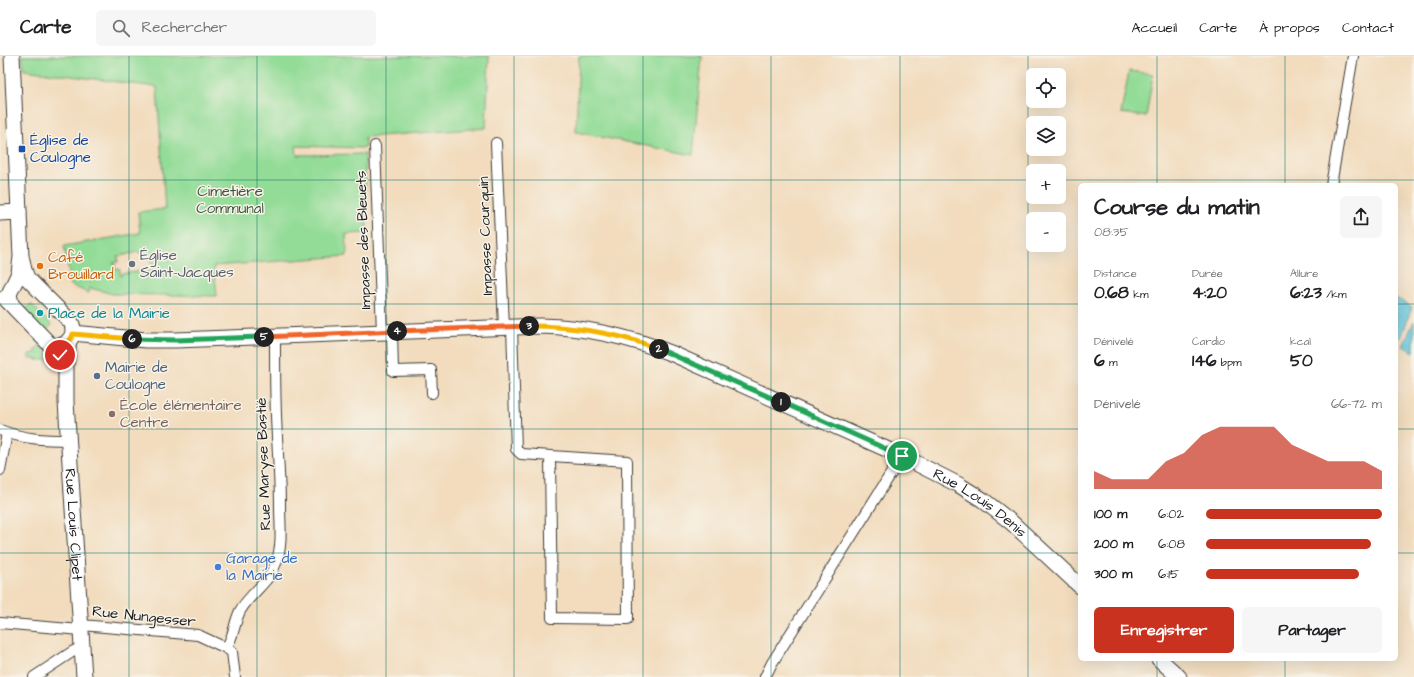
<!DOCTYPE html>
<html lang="fr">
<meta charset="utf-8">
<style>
body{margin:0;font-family:"Architects Daughter",sans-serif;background:#f6f6f6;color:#202124;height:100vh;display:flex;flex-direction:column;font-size:15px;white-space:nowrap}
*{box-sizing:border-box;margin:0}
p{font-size:13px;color:#757577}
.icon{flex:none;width:22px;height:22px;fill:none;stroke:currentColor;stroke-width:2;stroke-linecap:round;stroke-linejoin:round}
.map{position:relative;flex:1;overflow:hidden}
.panel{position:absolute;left:1078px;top:127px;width:320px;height:478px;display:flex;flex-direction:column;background:#fff;border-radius:6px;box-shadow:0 4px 16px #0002}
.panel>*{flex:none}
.controls{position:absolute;left:1026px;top:12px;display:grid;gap:8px}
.controls a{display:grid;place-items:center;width:40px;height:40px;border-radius:6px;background:#fff;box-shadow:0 4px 16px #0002;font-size:20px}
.pin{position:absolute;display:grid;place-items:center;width:34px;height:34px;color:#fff;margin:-17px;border:2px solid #fff;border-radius:50%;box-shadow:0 1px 4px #0007}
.km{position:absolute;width:20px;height:20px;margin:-10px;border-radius:50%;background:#222;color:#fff;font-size:11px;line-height:20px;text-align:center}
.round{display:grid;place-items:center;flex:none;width:42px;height:42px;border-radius:6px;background:#f6f6f6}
.head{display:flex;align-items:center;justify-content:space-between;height:68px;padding:0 16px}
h1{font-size:22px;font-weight:700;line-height:30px}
.metrics{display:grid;grid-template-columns:repeat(3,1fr);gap:6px;height:68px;padding:4px 16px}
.metrics div{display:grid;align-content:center}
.metrics b{font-size:17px;font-weight:700}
.metrics small{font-size:11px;font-weight:400}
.metrics p{font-size:11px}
.chart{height:112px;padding:8px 16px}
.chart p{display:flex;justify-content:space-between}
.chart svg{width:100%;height:72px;margin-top:4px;fill:#c8321e;opacity:.7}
.cta{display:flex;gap:8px;margin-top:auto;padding:8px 16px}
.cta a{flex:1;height:46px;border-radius:6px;background:#c8321e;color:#fff;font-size:16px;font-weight:700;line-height:46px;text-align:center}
.cta a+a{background:#f6f6f6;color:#202124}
ul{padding:0 16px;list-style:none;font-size:13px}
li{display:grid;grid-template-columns:64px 48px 1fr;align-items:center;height:30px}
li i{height:10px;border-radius:5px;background:#c8321e}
header{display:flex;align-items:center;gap:24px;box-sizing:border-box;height:56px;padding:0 20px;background:#fff;border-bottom:1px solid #e0e0e0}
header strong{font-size:19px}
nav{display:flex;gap:22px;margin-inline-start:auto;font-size:14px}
.search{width:280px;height:36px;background:#f6f6f6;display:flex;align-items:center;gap:10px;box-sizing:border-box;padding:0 14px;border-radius:6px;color:#757577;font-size:15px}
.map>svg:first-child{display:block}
.green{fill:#93dc97;stroke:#587c5a;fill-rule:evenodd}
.water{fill:#60c6de;stroke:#3e717d}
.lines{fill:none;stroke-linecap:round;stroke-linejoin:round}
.street-casing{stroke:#3c3934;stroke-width:12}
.secondary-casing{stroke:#3c3934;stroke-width:17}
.street{stroke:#fff;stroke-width:10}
.secondary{stroke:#fff;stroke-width:15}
.split-1-casing{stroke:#fff;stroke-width:8}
.split-2-casing{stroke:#fff;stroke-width:8}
.split-3-casing{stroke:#fff;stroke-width:8}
.split-4-casing{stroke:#fff;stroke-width:8}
.split-5-casing{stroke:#fff;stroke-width:8}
.split-6-casing{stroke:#fff;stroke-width:8}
.split-7-casing{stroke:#fff;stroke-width:8}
.split-1{stroke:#22a559;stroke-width:5}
.split-2{stroke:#22a559;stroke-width:5}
.split-3{stroke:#f5b400;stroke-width:5}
.split-4{stroke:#f0652b;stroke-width:5}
.split-5{stroke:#f0652b;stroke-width:5}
.split-6{stroke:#22a559;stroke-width:5}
.split-7{stroke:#f5b400;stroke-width:5}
.grid{fill:none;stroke:#0f766e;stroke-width:1;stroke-opacity:0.55}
.transit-dot{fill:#1a4fb4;stroke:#f7f3e8;stroke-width:1.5}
.worship-dot{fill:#6b7280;stroke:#f7f3e8;stroke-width:1.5}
.food-dot{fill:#e8710a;stroke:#f7f3e8;stroke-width:1.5}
.culture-dot{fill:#0f9aa8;stroke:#f7f3e8;stroke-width:1.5}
.service-dot{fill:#5c6f8a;stroke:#f7f3e8;stroke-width:1.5}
.education-dot{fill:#8d6e63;stroke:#f7f3e8;stroke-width:1.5}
.shop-dot{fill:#3f7fe0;stroke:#f7f3e8;stroke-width:1.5}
.labels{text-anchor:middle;stroke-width:3;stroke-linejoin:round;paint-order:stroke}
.transit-label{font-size:15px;fill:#164399;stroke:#f7f3e8;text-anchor:start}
.park-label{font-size:15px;fill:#405641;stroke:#f7f3e8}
.street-label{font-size:15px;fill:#1c1c1c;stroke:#f7f3e8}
.worship-label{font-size:15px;fill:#5b616d;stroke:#f7f3e8;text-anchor:start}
.food-label{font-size:15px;fill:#c56008;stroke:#f7f3e8;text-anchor:start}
.culture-label{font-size:15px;fill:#0d838f;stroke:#f7f3e8;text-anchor:start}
.service-label{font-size:15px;fill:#4e5e75;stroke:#f7f3e8;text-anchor:start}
.education-label{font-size:15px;fill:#785e54;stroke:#f7f3e8;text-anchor:start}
.shop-label{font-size:15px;fill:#366cbe;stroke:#f7f3e8;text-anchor:start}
</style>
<header>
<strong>Carte</strong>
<div class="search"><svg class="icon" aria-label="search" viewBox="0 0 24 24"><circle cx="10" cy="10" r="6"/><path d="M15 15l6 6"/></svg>Rechercher</div>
<nav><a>Accueil</a><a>Carte</a><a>À propos</a><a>Contact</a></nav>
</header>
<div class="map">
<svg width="1414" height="621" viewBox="0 0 1414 621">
<rect width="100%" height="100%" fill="#f7f3e8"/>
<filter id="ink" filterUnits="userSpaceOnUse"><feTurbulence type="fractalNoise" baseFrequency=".025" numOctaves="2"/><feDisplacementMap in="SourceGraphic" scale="8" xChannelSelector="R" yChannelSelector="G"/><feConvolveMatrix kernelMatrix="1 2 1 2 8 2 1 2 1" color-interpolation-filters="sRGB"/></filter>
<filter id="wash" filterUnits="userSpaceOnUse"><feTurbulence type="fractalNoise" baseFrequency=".012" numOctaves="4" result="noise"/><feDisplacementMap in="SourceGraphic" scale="16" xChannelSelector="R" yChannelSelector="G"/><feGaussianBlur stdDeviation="0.9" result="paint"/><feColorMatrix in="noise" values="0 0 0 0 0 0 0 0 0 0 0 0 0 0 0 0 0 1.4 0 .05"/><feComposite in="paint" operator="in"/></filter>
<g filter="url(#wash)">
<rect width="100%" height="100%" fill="#f2dcbd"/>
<!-- green -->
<g class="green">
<path d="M22,0H489L486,72L365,81V92L296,90L297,99L365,98L367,177L346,178L347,200L214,210L217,240L113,238L90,232L89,237L72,230L67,221H70L64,190L140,177L138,156L165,153L157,31L24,14ZM143,195L151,203V208L153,209L154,215L140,217L139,215L134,216V218L133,216L128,217V219L127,217L122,218L121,220L120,218V214L117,213L115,214V208L113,207L118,206V201H117L118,199L119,200L125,199V198L126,199L131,197V198L137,196L143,197Z"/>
<polygon points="579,0 702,0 693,99 576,76"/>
<polygon points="1129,15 1153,18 1146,61 1121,57"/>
<polygon points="31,248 52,269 44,277 22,255"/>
<polygon points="40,289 51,300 51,304 35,304 35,302 29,303 29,298 36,297 36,293"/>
</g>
<!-- water -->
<g class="water">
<polygon points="1396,242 1412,251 1401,282 1396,280"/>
<polygon points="1414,265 1414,296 1403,290"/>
</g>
</g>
<g filter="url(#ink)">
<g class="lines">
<!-- street casing -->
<g class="street-casing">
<g id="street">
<polyline points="496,87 504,271"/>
<polyline points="375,90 382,276"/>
<polyline points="1331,129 1353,0"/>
<polyline points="512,271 516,393 521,398 627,405 628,563 552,562 550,401"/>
<polyline points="392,276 393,315 431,314 432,337"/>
<path d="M0,374C22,383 45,384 69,384"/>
<polyline points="0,414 7,377"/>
<polyline points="0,567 81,574"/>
<polyline points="81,569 198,579 226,592 232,596 235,621"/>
<path d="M226,592C234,581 234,567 240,555C250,537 269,527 276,507C283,489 280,468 280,450C280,419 277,389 276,359C275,333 275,306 275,280"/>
<polyline points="34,621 72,596 82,591"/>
<polyline points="765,621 772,607 902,400"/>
</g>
</g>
<!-- secondary casing -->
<g class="secondary-casing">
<g id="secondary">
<polyline points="0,157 19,156"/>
<path d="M22,204L24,214L27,222L71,266C78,280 65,295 50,288"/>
<polyline points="5,242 56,295"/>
<polyline points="11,248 9,238 19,217 21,201 12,0"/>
<path id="s1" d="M73,277L146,284H176L541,270C586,271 630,281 673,298L902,400L959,429L983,444L1011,466L1080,530"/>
<path id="s2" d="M69,284L66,308V346L84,621"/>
<polyline points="1159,603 1179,621"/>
</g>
</g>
<!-- street -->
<use href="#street" class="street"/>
<!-- secondary -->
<use href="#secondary" class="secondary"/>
</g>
</g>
<g class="lines" filter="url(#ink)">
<!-- split-1 casing -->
<g class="split-1-casing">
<polyline id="split-1" points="781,346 902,400"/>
</g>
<!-- split-2 casing -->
<g class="split-2-casing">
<polyline id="split-2" points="659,293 781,346"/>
</g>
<!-- split-3 casing -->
<g class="split-3-casing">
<path id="split-3" d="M529,270C574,270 617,277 659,293"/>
</g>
<!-- split-4 casing -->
<g class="split-4-casing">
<polyline id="split-4" points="397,275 529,270"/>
</g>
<!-- split-5 casing -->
<g class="split-5-casing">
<polyline id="split-5" points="264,281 397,275"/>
</g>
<!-- split-6 casing -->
<g class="split-6-casing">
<polyline id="split-6" points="132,283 176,284 264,281"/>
</g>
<!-- split-7 casing -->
<g class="split-7-casing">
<path id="split-7" d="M60,299L50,288C61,293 70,288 73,278L132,283"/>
</g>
<!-- split-1 -->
<use href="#split-1" class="split-1"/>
<!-- split-2 -->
<use href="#split-2" class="split-2"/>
<!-- split-3 -->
<use href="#split-3" class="split-3"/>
<!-- split-4 -->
<use href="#split-4" class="split-4"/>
<!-- split-5 -->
<use href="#split-5" class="split-5"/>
<!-- split-6 -->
<use href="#split-6" class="split-6"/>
<!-- split-7 -->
<use href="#split-7" class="split-7"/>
</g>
<!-- grid -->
<path class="grid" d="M129,0V621M257,0V621M386,0V621M514,0V621M643,0V621M771,0V621M900,0V621M1028,0V621M1157,0V129M1285,0V129M0,124H1033M1059,124H1414M0,248H1080M1396,248H1414M0,373H1080M1396,373H1414M0,497H1080M1396,497H1414M1157,603V621M1285,603V621"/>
<!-- markers -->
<rect class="transit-dot" x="18" y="89" width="8" height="8" rx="2"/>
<circle class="worship-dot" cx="132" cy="208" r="4"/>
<circle class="food-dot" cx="40" cy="210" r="4"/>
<circle class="culture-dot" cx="40" cy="257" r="4"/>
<circle class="service-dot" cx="97" cy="320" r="4"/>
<circle class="education-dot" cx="112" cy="358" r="4"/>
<circle class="shop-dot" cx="218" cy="511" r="4"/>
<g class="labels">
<!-- transit labels -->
<g class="transit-label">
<text x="30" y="89">Église de<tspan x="30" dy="17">Coulogne</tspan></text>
</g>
<!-- park labels -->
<g class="park-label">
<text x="230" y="140">Cimetière<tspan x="230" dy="17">Communal</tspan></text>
</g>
<!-- street labels -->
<g class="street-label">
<text transform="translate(485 180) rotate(-92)" y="5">Impasse Courquin</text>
<text transform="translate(363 184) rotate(-92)" y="5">Impasse des Bleuets</text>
<text transform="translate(263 408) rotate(-92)" y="5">Rue Maryse Bastié</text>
<text dy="5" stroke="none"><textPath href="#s1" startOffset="946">Rue Louis Denis</textPath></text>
<text dy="5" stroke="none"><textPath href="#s2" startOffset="185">Rue Louis Clipet</textPath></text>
<text transform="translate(144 560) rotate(6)" y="5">Rue Nungesser</text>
</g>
<!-- worship labels -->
<g class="worship-label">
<text x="140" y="204">Église<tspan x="140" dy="17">Saint-Jacques</tspan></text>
</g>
<!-- food labels -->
<g class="food-label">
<text x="48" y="206">Café<tspan x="48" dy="17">Brouillard</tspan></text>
</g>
<!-- culture labels -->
<g class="culture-label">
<text x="48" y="262">Place de la Mairie</text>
</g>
<!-- service labels -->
<g class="service-label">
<text x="105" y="316">Mairie de<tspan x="105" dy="17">Coulogne</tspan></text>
</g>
<!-- education labels -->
<g class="education-label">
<text x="120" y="354">École élémentaire<tspan x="120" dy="17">Centre</tspan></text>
</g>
<!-- shop labels -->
<g class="shop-label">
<text x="226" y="507">Garage de<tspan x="226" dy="17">la Mairie</tspan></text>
</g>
</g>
</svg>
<div class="controls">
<a><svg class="icon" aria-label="locate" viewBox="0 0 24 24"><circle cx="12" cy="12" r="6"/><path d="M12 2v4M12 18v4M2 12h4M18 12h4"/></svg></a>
<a><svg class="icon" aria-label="layers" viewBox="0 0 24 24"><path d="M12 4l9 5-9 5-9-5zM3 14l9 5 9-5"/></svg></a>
<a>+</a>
<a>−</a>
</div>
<div class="pin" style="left:902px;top:400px;background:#1e9e55"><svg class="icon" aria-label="arrive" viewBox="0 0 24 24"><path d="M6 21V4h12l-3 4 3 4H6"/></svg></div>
<div class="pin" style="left:60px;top:299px;background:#d93025"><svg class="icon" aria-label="check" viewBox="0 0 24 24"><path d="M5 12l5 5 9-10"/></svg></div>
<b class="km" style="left:781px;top:346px">1</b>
<b class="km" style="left:659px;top:293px">2</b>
<b class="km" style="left:529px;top:270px">3</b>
<b class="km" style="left:397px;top:275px">4</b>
<b class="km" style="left:264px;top:281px">5</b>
<b class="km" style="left:132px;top:283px">6</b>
<section class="panel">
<div class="head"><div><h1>Course du matin</h1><p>08:35</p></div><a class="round"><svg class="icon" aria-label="share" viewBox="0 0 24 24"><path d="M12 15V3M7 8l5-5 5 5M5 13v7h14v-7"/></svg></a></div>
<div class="metrics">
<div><p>Distance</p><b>0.68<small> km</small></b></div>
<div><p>Durée</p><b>4:20</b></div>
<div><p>Allure</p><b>6:23<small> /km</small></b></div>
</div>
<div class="metrics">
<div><p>Dénivelé</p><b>6<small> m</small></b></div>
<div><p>Cardio</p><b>146<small> bpm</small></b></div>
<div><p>kcal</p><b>50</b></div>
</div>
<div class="chart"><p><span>Dénivelé</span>66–72 m</p>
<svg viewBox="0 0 160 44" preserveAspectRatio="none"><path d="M0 44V33L10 38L20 38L30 38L40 27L50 22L60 11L70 6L80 6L90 6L100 6L110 17L120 22L130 27L140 27L150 27L160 33V44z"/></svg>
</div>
<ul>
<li><b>100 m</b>6:02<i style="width:100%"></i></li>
<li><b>200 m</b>6:08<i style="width:94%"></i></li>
<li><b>300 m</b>6:15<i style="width:87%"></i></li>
</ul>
<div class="cta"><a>Enregistrer</a><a>Partager</a></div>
</section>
</div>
